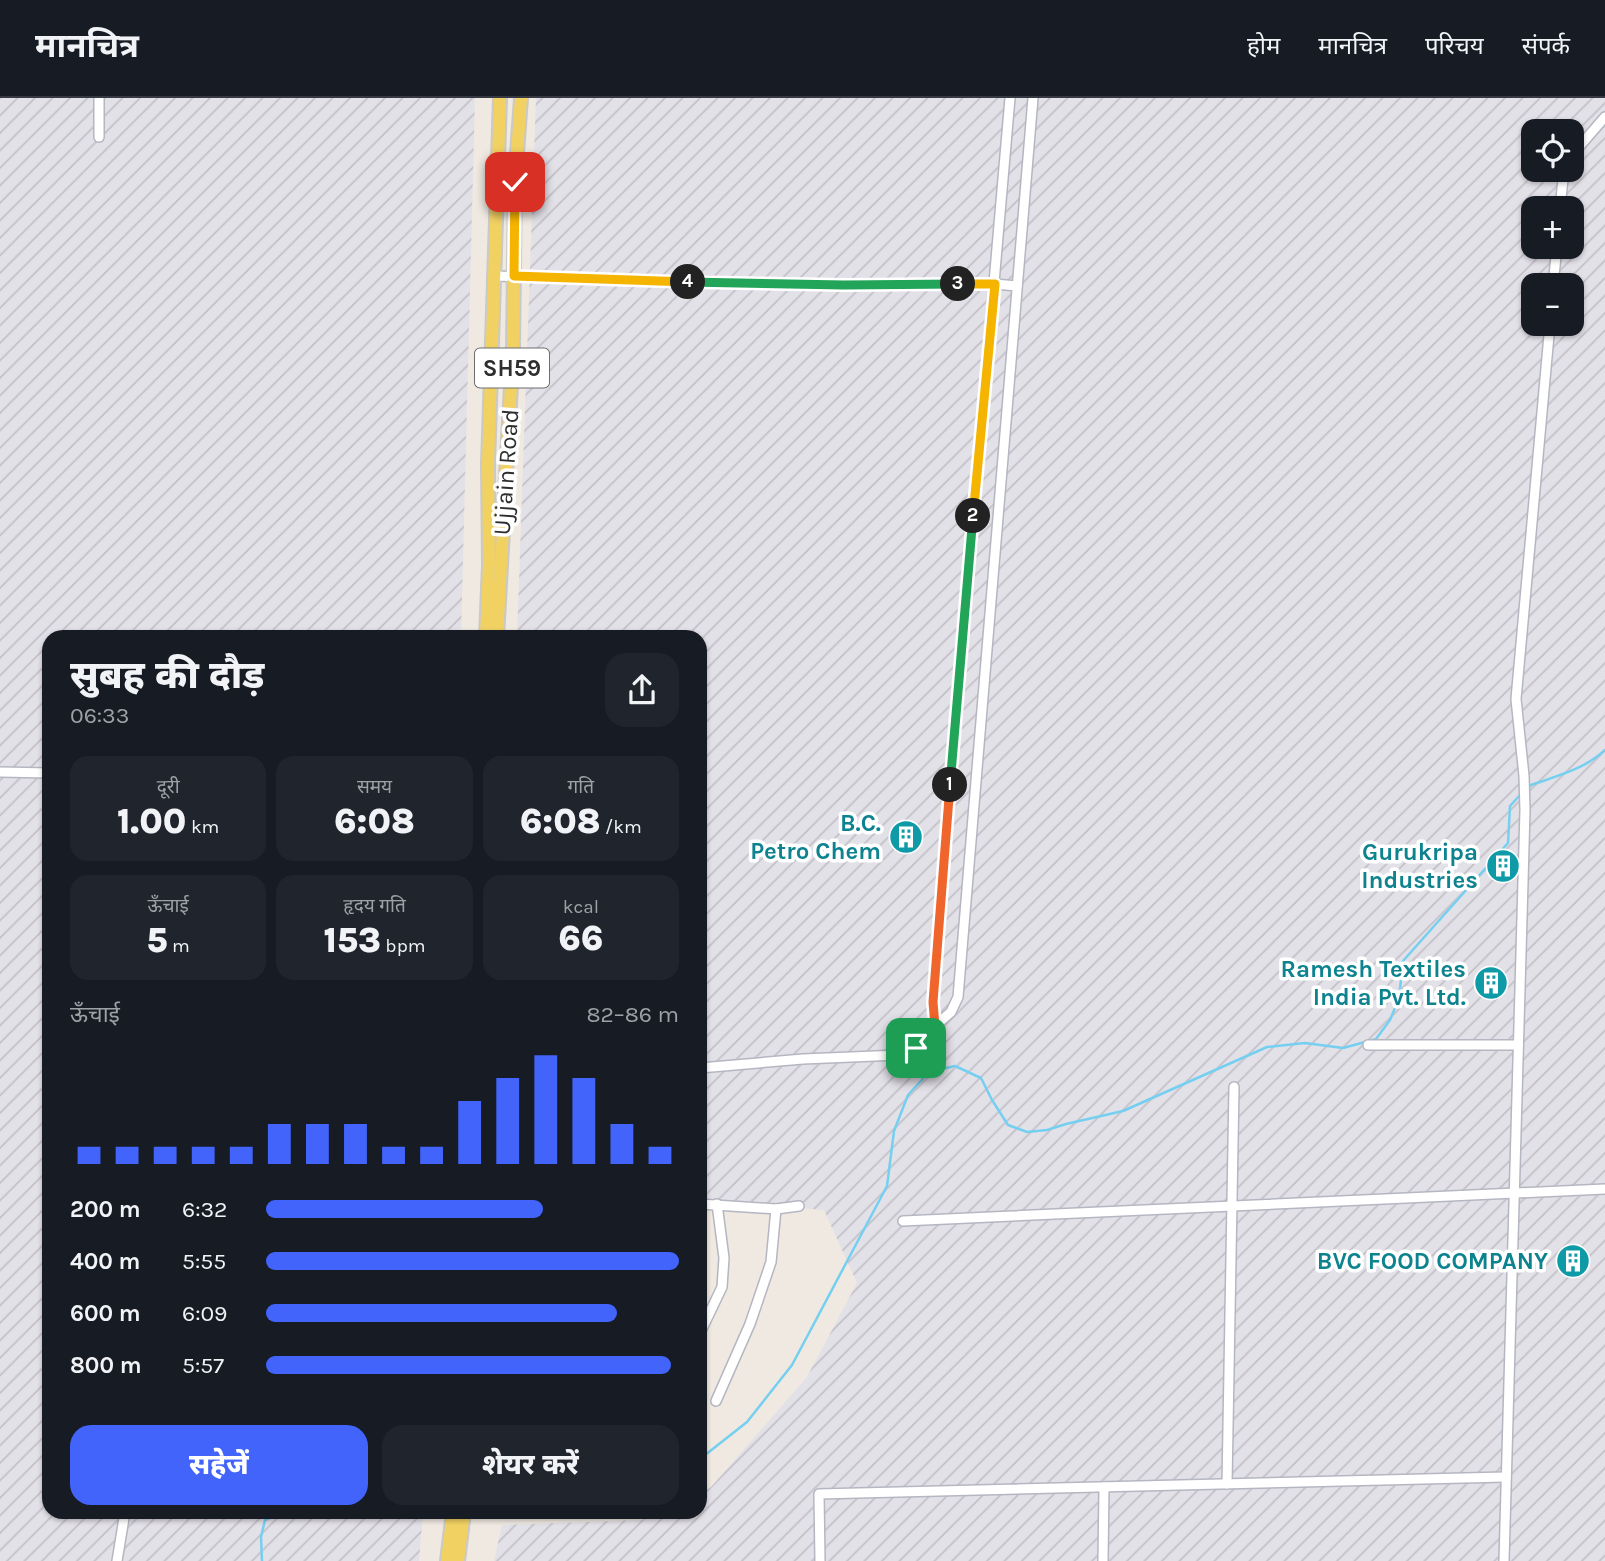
<!DOCTYPE html>
<html lang="hi">
<meta charset="utf-8">
<style>
body{margin:0;font-family:Karla,"Noto Sans Devanagari",sans-serif;background:#20242c;color:#f1f3f6;height:100vh;display:flex;flex-direction:column;font-size:26px;white-space:nowrap}
*{box-sizing:border-box;margin:0}
p{font-size:23px;color:#9ea1a6}
.icon{flex:none;width:38px;height:38px;fill:none;stroke:currentColor;stroke-width:2;stroke-linecap:round;stroke-linejoin:round}
.map{position:relative;flex:1;overflow:hidden}
.drawer{position:absolute;left:42px;top:532px;width:665px;height:889px;display:flex;flex-direction:column;background:#171b24;border-radius:21px;box-shadow:0 2px 5px #0004}
.drawer>*{flex:none}
.tools{position:absolute;left:1521px;top:21px;display:grid;gap:14px}
.tools a{display:grid;place-items:center;width:63px;height:63px;border-radius:14px;background:#171b24;box-shadow:0 2px 5px #0004;font-size:35px}
.pin{position:absolute;display:grid;place-items:center;width:60px;height:60px;color:#fff;margin:-30px;border-radius:14px;box-shadow:0 4px 10px #0006}
.km{position:absolute;width:35px;height:35px;margin:-18px;border-radius:50%;background:#222;color:#fff;font-size:19px;line-height:35px;text-align:center}
.round{display:grid;place-items:center;flex:none;width:74px;height:74px;border-radius:21px;background:#20242c}
.overview{display:flex;align-items:center;justify-content:space-between;height:119px;padding:0 28px}
h1{font-size:38px;font-weight:800;line-height:52px}
.metrics{display:grid;grid-template-columns:repeat(3,1fr);gap:10px;height:119px;padding:7px 28px}
.metrics div{display:grid;align-content:center;border-radius:18px;background:#20242c;text-align:center}
.metrics b{font-size:35px;font-weight:800}
.metrics small{font-size:19px;font-weight:400}
.metrics p{font-size:19px}
.chart{height:196px;padding:14px 28px}
.chart p{display:flex;justify-content:space-between}
.chart svg{width:100%;height:126px;margin-top:7px;stroke:#4264fb;stroke-width:6}
.button{display:flex;gap:14px;margin-top:auto;padding:14px 28px}
.button a{flex:1;height:80px;border-radius:21px;background:#4264fb;color:#fff;font-size:28px;font-weight:800;line-height:80px;text-align:center}
.button a+a{background:#20242c;color:#f1f3f6}
ul{padding:0 28px;list-style:none;font-size:23px}
li{display:grid;grid-template-columns:112px 84px 1fr;align-items:center;height:52px}
li i{height:18px;border-radius:9px;background:#4264fb}
header{display:flex;align-items:center;gap:42px;box-sizing:border-box;height:98px;padding:0 35px;background:#171b24;border-bottom:2px solid #363941}
header strong{font-size:33px}
nav{display:flex;gap:38px;margin-inline-start:auto;font-size:24px}
.map>svg:first-child{display:block}
.industrial{fill:url(#industrial-furrows);fill-rule:evenodd}
.lines{fill:none;stroke-linecap:round;stroke-linejoin:round}
.stream{stroke:#75cff0;stroke-width:2.5}
.minor-casing{stroke:#b4b7c1;stroke-width:12}
.major-casing{stroke:#c9c9c9;stroke-width:16}
.minor{stroke:#fff;stroke-width:9}
.major{stroke:#f2d163;stroke-width:12}
.split-1-casing{stroke:#fff;stroke-width:14}
.split-2-casing{stroke:#fff;stroke-width:14}
.split-3-casing{stroke:#fff;stroke-width:14}
.split-4-casing{stroke:#fff;stroke-width:14}
.split-5-casing{stroke:#fff;stroke-width:14}
.split-1{stroke:#f0652b;stroke-width:9}
.split-2{stroke:#22a559;stroke-width:9}
.split-3{stroke:#f5b400;stroke-width:9}
.split-4{stroke:#22a559;stroke-width:9}
.split-5{stroke:#f5b400;stroke-width:9}
.labels{text-anchor:middle;stroke-width:7;stroke-linejoin:round;paint-order:stroke}
.shield{fill:#fff;stroke:#6d6d6d;stroke-width:2}
.shield-label{font-size:23px;font-weight:bold;fill:#2e2e2e}
.street-label{font-size:24px;fill:#2e2e2e;stroke:#fff}
.culture-label{font-size:24px;font-weight:bold;fill:#0d838f;stroke:#fff;text-anchor:end}
</style>
<header>
<strong>मानचित्र</strong>
<nav><a>होम</a><a>मानचित्र</a><a>परिचय</a><a>संपर्क</a></nav>
</header>
<div class="map">
<svg width="1605" height="1463" viewBox="0 0 1605 1463">
<defs>
<pattern id="industrial-furrows" width="10" height="10" patternUnits="userSpaceOnUse" patternTransform="scale(1.75)"><rect width="10" height="10" fill="#e3e1e8"/><path d="M-1 1l2-2M0 10L10 0M9 11l2-2" fill="none" stroke="#c3c1c7"/></pattern>
</defs>
<rect width="100%" height="100%" fill="#efe9e1"/>
<!-- industrial -->
<g class="industrial">
<polygon points="0,0 475,0 461,539 49,539 49,1414 423,1414 419,1463 0,1463"/>
<path d="M536,0H1605V1463H494L502,1427L642,1422L659,1414H700V1395L711,1389L807,1279L857,1185L824,1112L700,1102V539H517ZM1533,33H1572V72H1533ZM1533,110H1572V149H1533ZM1533,187H1572V226H1533Z"/>
</g>
<g class="lines">
<!-- stream -->
<g class="stream">
<path d="M1528,690L1531,687C1557,678 1585,671 1605,652"/>
<polyline points="700,1361 747,1324 792,1267 887,1088 894,1033 908,997 929,974 955,968 981,980 992,1002 1008,1027 1027,1034 1047,1032 1066,1026 1123,1013 1267,949 1305,945 1343,950 1376,941 1390,922 1399,900 1403,863 1508,745 1510,708 1520,697"/>
<polyline points="262,1463 261,1439 265,1422 283,1414"/>
</g>
<!-- minor casing -->
<g class="minor-casing">
<g id="minor">
<polyline points="99,0 99,39"/>
<polyline points="1572,57 1605,19"/>
<polyline points="1560,110 1564,72"/>
<polyline points="495,178 844,187 995,186 1017,188"/>
<polyline points="1553,187 1557,149"/>
<polyline points="0,674 49,675"/>
<polyline points="935,928 933,904 942,784 1010,0"/>
<polyline points="1368,947 1518,947"/>
<polyline points="700,970 803,961 899,957 916,950 935,928 951,914 958,899 1033,0"/>
<polyline points="700,1106 776,1111 799,1108"/>
<polyline points="903,1123 1605,1091"/>
<polyline points="700,1235 722,1189 724,1160 717,1106"/>
<polyline points="716,1303 750,1226 771,1164 776,1111"/>
<polyline points="1227,1386 1234,989"/>
<polyline points="117,1463 125,1414"/>
<polyline points="820,1463 819,1396 1505,1379"/>
<polyline points="1103,1463 1104,1389"/>
<polyline points="1504,1463 1525,712 1524,678 1516,601 1550,226"/>
</g>
</g>
<!-- major casing -->
<g class="major-casing">
<g id="major">
<polyline points="486,539 489,466 488,366 500,0"/>
<polyline points="497,539 513,252 515,84 521,0"/>
<polyline points="447,1463 453,1414"/>
<polyline points="458,1463 464,1414"/>
</g>
</g>
<!-- minor -->
<use href="#minor" class="minor"/>
<!-- major -->
<use href="#major" class="major"/>
</g>
<g class="lines">
<!-- split-1 casing -->
<g class="split-1-casing">
<polyline id="split-1" points="916,950 935,928 933,904 950,687"/>
</g>
<!-- split-2 casing -->
<g class="split-2-casing">
<polyline id="split-2" points="950,687 973,418"/>
</g>
<!-- split-3 casing -->
<g class="split-3-casing">
<polyline id="split-3" points="958,186 995,186 973,418"/>
</g>
<!-- split-4 casing -->
<g class="split-4-casing">
<polyline id="split-4" points="688,184 844,187 958,186"/>
</g>
<!-- split-5 casing -->
<g class="split-5-casing">
<polyline id="split-5" points="515,84 514,178 688,184"/>
</g>
<!-- split-1 -->
<use href="#split-1" class="split-1"/>
<!-- split-2 -->
<use href="#split-2" class="split-2"/>
<!-- split-3 -->
<use href="#split-3" class="split-3"/>
<!-- split-4 -->
<use href="#split-4" class="split-4"/>
<!-- split-5 -->
<use href="#split-5" class="split-5"/>
</g>
<!-- icons -->
<defs>
<g id="building-disc" transform="scale(1.75)"><circle r="9.5" fill="#0f9aa8" stroke="#fff"/><path d="M-4-6H4V6H1V3H-1V6H-4ZM-2.5-4.3h1.7v1.8h-1.7ZM.8-4.3h1.7v1.8H.8ZM-2.5-1h1.7V.8h-1.7ZM.8-1h1.7V.8H.8Z" fill="#fff"/></g>
</defs>
<g fill-rule="evenodd">
<use href="#building-disc" x="906" y="739"/>
<use href="#building-disc" x="1503" y="768"/>
<use href="#building-disc" x="1491" y="885"/>
<use href="#building-disc" x="1573" y="1163"/>
</g>
<g class="labels">
<!-- shield labels -->
<rect class="shield" x="475" y="250.5" width="74" height="39" rx="5"/>
<g class="shield-label">
<text x="512" y="278">SH59</text>
</g>
<!-- street labels -->
<g class="street-label">
<text transform="translate(506 374) rotate(-86)" y="8">Ujjain Road</text>
</g>
<!-- culture labels -->
<g class="culture-label">
<text x="881" y="733">B.C.<tspan x="881" dy="28">Petro Chem</tspan></text>
<text x="1478" y="762">Gurukripa<tspan x="1478" dy="28">Industries</tspan></text>
<text x="1466" y="879">Ramesh Textiles<tspan x="1466" dy="28">India Pvt. Ltd.</tspan></text>
<text x="1548" y="1171">BVC FOOD COMPANY</text>
</g>
</g>
</svg>
<div class="tools">
<a><svg class="icon" aria-label="locate" viewBox="0 0 24 24"><circle cx="12" cy="12" r="6"/><path d="M12 2v4M12 18v4M2 12h4M18 12h4"/></svg></a>
<a>+</a>
<a>−</a>
</div>
<div class="pin" style="left:916px;top:950px;background:#1e9e55"><svg class="icon" aria-label="arrive" viewBox="0 0 24 24"><path d="M6 21V4h12l-3 4 3 4H6"/></svg></div>
<div class="pin" style="left:515px;top:84px;background:#d93025"><svg class="icon" aria-label="check" viewBox="0 0 24 24"><path d="M5 12l5 5 9-10"/></svg></div>
<b class="km" style="left:950px;top:687px">1</b>
<b class="km" style="left:973px;top:418px">2</b>
<b class="km" style="left:958px;top:186px">3</b>
<b class="km" style="left:688px;top:184px">4</b>
<section class="drawer">
<div class="overview"><div><h1>सुबह की दौड़</h1><p>06:33</p></div><a class="round"><svg class="icon" aria-label="share" viewBox="0 0 24 24"><path d="M12 15V3M7 8l5-5 5 5M5 13v7h14v-7"/></svg></a></div>
<div class="metrics">
<div><p>दूरी</p><b>1.00<small> km</small></b></div>
<div><p>समय</p><b>6:08</b></div>
<div><p>गति</p><b>6:08<small> /km</small></b></div>
</div>
<div class="metrics">
<div><p>ऊँचाई</p><b>5<small> m</small></b></div>
<div><p>हृदय गति</p><b>153<small> bpm</small></b></div>
<div><p>kcal</p><b>66</b></div>
</div>
<div class="chart"><p><span>ऊँचाई</span>82–86 m</p>
<svg viewBox="0 0 160 44" preserveAspectRatio="none"><path d="M5 44V38M15 44V38M25 44V38M35 44V38M45 44V38M55 44V30M65 44V30M75 44V30M85 44V38M95 44V38M105 44V22M115 44V14M125 44V6M135 44V14M145 44V30M155 44V38"/></svg>
</div>
<ul>
<li><b>200 m</b>6:32<i style="width:67%"></i></li>
<li><b>400 m</b>5:55<i style="width:100%"></i></li>
<li><b>600 m</b>6:09<i style="width:85%"></i></li>
<li><b>800 m</b>5:57<i style="width:98%"></i></li>
</ul>
<div class="button"><a>सहेजें</a><a>शेयर करें</a></div>
</section>
</div>
